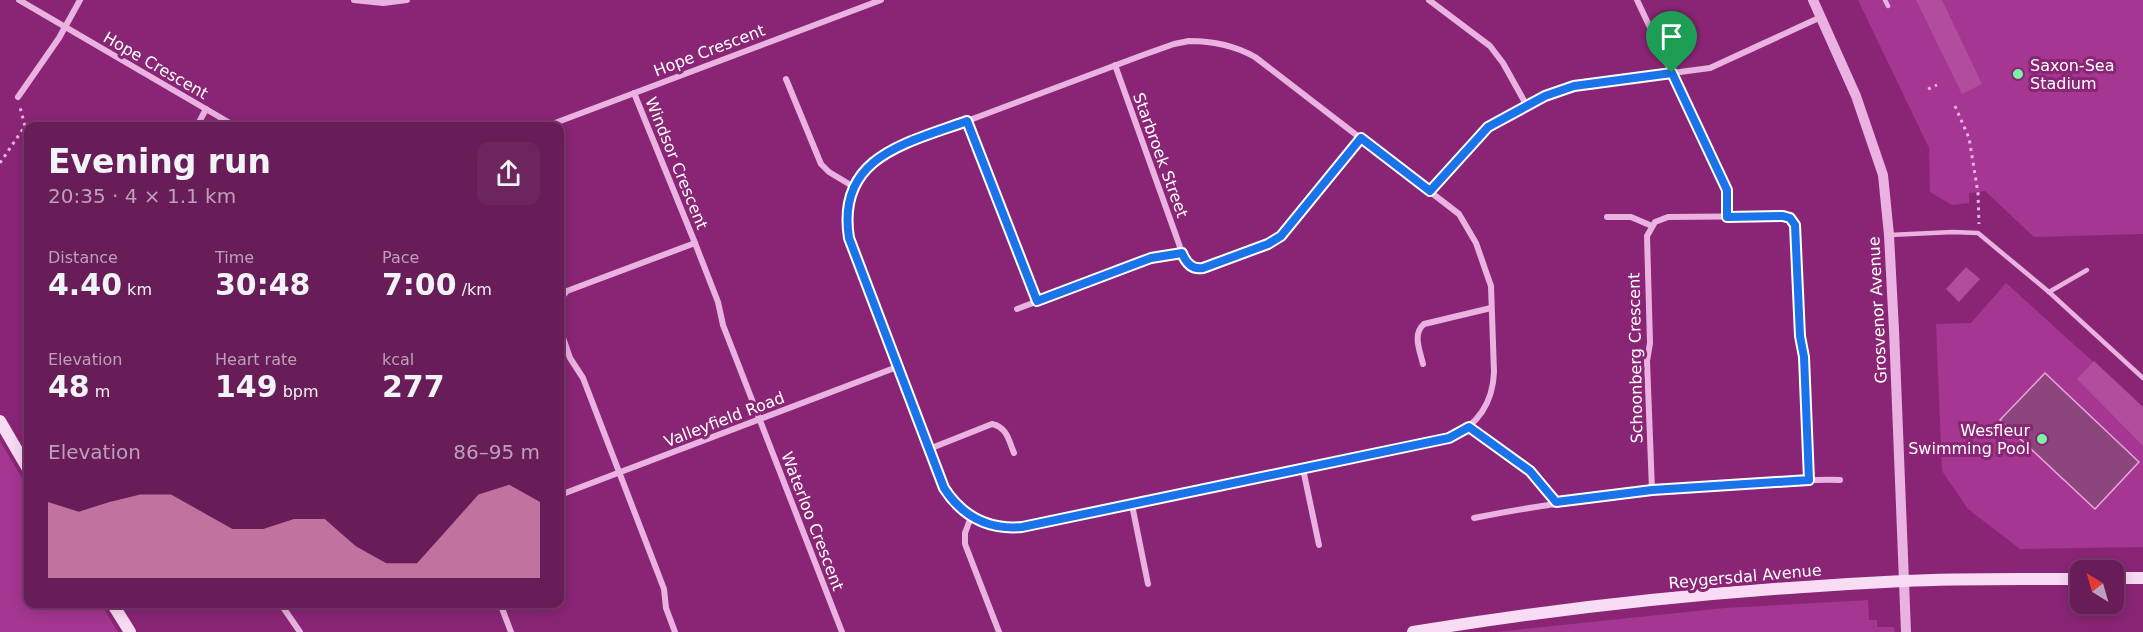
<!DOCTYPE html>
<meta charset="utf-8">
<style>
body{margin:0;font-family:"DejaVu Sans",sans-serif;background:#6d255e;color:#f1f3f6;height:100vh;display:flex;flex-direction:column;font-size:22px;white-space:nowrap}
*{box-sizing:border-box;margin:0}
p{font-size:20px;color:#bda1ba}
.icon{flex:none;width:33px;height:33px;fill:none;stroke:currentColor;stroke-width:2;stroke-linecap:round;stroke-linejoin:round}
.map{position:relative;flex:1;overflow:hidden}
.panel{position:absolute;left:24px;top:122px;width:540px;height:486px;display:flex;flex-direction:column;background:#681c58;border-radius:12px;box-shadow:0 3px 15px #0003,0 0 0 2px #7b3a6e}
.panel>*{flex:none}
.needle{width:39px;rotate:323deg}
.fabs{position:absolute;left:2070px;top:560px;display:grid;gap:12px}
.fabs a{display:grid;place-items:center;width:54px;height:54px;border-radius:12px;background:#681c58;box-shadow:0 3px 15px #0003,0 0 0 2px #7b3a6e;font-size:30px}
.pin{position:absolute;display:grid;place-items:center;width:51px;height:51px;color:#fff;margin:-62px -26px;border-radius:50% 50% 50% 0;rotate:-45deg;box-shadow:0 0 6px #0007}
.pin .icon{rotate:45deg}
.round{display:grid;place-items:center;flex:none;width:63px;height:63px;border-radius:12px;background:#6d255e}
.head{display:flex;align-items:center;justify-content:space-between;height:102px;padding:0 24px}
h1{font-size:33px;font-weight:700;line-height:45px}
.metrics{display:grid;grid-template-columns:repeat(3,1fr);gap:9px;height:102px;padding:6px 24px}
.metrics div{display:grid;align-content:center}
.metrics b{font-size:30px;font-weight:700}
.metrics small{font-size:16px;font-weight:400}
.metrics p{font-size:16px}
.chart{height:168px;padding:12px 24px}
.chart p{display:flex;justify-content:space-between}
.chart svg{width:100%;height:108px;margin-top:6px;fill:#e797bd;opacity:.7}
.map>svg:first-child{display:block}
.green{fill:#a53691}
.water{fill:#8d457e;stroke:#eaa6df;stroke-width:1.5}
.building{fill:#b24d9e}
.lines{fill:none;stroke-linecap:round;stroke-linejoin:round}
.path{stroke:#eab2e0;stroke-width:3;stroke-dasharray:3 4.5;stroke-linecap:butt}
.service{stroke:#eab2e0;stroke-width:4.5}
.minor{stroke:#eab2e0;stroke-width:6}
.tertiary{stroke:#eab2e0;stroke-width:10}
.secondary{stroke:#f8dcf3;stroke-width:12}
.route-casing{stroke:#fff;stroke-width:12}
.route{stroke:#1a73e8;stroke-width:8}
.poi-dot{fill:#76f4a1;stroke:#8a2576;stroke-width:2}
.labels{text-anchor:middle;stroke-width:6;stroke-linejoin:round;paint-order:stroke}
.street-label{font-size:16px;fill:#fff;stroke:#8a2576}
.poi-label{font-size:16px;fill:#fff;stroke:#8a2576;text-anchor:start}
</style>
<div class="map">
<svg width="2143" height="632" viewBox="0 0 2143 632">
<rect width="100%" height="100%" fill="#8a2576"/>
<!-- green -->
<g class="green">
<polygon points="1858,0 2143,0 2143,234 2034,237 1985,191 1969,193 1969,203 1952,205 1930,192 1929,148"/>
<polygon points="2006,283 2143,407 2143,547 2020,549 1968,509 1942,471 1936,324 1971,323"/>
<polygon points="0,441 28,488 28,603 100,603 118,632 0,632"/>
<polygon points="1868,600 1869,620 1877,620 1877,627 1894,627 1895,632 1496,632 1725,608"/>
</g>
<!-- water -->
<polygon class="water" points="2045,373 2139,462 2095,509 2000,420"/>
<!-- building -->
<g class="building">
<polygon points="1916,0 1942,0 1982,84 1962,94"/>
<polygon points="1966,267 1980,279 1959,302 1946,289"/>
<polygon points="2094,361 2143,407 2143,446 2077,379"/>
</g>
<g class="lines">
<!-- path -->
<g class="path">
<polyline points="1928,89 1937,85"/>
<polyline points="1955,106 1969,138 1978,193 1979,224"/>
<polyline points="0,163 25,126 20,107"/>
</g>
<!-- service -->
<g class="service">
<polyline points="1885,0 1888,6"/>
<polyline points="1889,235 1953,232 1978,233 2049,292 2143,378"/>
<polyline points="2049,292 2087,270"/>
</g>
<!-- minor -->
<g class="minor">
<polyline points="19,0 235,126"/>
<polyline points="354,0 383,3 407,0"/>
<polyline points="1429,0 1490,46 1503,63 1527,106"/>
<polyline points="1637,0 1727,190 1727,217"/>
<path d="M1189,41C1213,41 1234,45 1255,57L1459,214L1476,243L1491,286L1494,372C1493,402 1478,426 1449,438L1022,527C980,530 954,512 938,475L849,238C843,199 859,166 895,148L1143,55L1174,44Z"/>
<polyline points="1115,65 1184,258 1193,268 1203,268 1268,244 1281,236 1361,138"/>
<polyline points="786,79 821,164 829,172 854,187"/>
<polyline points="634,93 695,243"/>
<polyline points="18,97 59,38 80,0"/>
<polyline points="967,121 1037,301"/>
<polyline points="197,126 206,109"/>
<polyline points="547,126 881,0"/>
<polyline points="1430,191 1488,127 1545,96 1574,86 1710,68 1821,17"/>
<polyline points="1607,217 1631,217 1652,226"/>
<polyline points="560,299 567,291 695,243 718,302 723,325 842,632"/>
<polyline points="1017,309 1151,258 1183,253"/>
<polyline points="560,329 570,358 583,378 664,589 666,608 675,632"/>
<path d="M1423,364C1420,351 1412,334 1424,324L1491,308"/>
<polyline points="1469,427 1530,471 1556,502"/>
<path d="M929,449L992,424C1007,427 1009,441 1014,453"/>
<polyline points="1303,469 1319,545"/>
<polyline points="1652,490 1647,361 1650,343 1647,236 1655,222 1668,217 1783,216 1790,218 1795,225 1800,336 1804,357 1809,480"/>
<polyline points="560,495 897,367"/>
<polyline points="1132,505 1148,584"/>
<polyline points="971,517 965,533 965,544 999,632"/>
<path d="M1474,518C1560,501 1642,491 1730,485C1767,482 1803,479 1840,480"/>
<polyline points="280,603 300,632"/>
<polyline points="500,603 511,632"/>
</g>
<!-- tertiary -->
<polyline class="tertiary" points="1813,0 1856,96 1883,175 1889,235 1894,330 1906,632"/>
<!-- secondary -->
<g class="secondary">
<polyline points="0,421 28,469"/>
<polyline points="2114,578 2143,578"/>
<polyline points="112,603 130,632"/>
<path d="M1413,632C1575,605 1739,589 1903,581C1962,578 2021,579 2080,579"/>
</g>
</g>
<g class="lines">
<!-- route casing -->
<g class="route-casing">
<path id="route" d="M1672,73L1727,190V217L1783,216L1790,218L1795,225L1800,336L1804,357L1809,480L1652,490L1556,502L1530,471L1469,427L1449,438L1022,527C987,530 962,516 944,488L849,238C836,156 907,143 967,121L1037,301L1151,258L1182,253C1186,263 1192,270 1203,268L1268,244L1281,236L1361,138L1430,191L1488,127L1545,96L1574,86Z"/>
</g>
<!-- route -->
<use href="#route" class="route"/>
</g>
<!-- markers -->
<g class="poi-dot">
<circle cx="2018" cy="74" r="6"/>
<circle cx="2042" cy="439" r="6"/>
</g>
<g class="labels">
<!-- street labels -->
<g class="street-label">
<text transform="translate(709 50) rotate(-21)" y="6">Hope Crescent</text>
<text transform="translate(156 65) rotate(30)" y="6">Hope Crescent</text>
<text transform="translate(1161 155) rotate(70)" y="6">Starbroek Street</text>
<text transform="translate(677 163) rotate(68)" y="6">Windsor Crescent</text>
<text transform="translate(1877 310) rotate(-93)" y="6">Grosvenor Avenue</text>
<text transform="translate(1635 358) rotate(-91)" y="6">Schoonberg Crescent</text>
<text transform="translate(724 419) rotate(-21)" y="6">Valleyfield Road</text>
<text transform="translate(813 521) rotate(69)" y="6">Waterloo Crescent</text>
<text transform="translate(1745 576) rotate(-5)" y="6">Reygersdal Avenue</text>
</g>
<!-- poi labels -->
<g class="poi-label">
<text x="2030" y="71">Saxon-Sea<tspan x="2030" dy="18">Stadium</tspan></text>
<text x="2030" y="436" text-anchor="end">Wesfleur<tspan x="2030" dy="18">Swimming Pool</tspan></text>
</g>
</g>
</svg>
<div class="fabs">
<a><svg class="needle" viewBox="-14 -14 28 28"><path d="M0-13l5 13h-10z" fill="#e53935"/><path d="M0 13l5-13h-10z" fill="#bda1ba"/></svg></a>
</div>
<div class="pin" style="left:1672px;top:73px;background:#1e9e55"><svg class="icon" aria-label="arrive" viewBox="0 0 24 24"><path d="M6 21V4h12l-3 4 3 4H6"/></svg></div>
<section class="panel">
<div class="head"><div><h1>Evening run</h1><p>20:35 · 4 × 1.1 km</p></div><a class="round"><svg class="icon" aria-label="share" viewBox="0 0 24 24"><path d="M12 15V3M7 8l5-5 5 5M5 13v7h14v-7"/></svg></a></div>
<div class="metrics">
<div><p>Distance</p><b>4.40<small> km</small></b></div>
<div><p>Time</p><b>30:48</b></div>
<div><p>Pace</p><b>7:00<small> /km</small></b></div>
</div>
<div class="metrics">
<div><p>Elevation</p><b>48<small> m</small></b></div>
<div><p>Heart rate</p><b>149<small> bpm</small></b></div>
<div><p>kcal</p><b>277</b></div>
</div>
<div class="chart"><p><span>Elevation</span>86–95 m</p>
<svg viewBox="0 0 160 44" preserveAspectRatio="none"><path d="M0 44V13L10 17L20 13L30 10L40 10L50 17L60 24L70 24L80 20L90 20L100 31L110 38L120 38L130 24L140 10L150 6L160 13V44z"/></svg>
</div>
</section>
</div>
